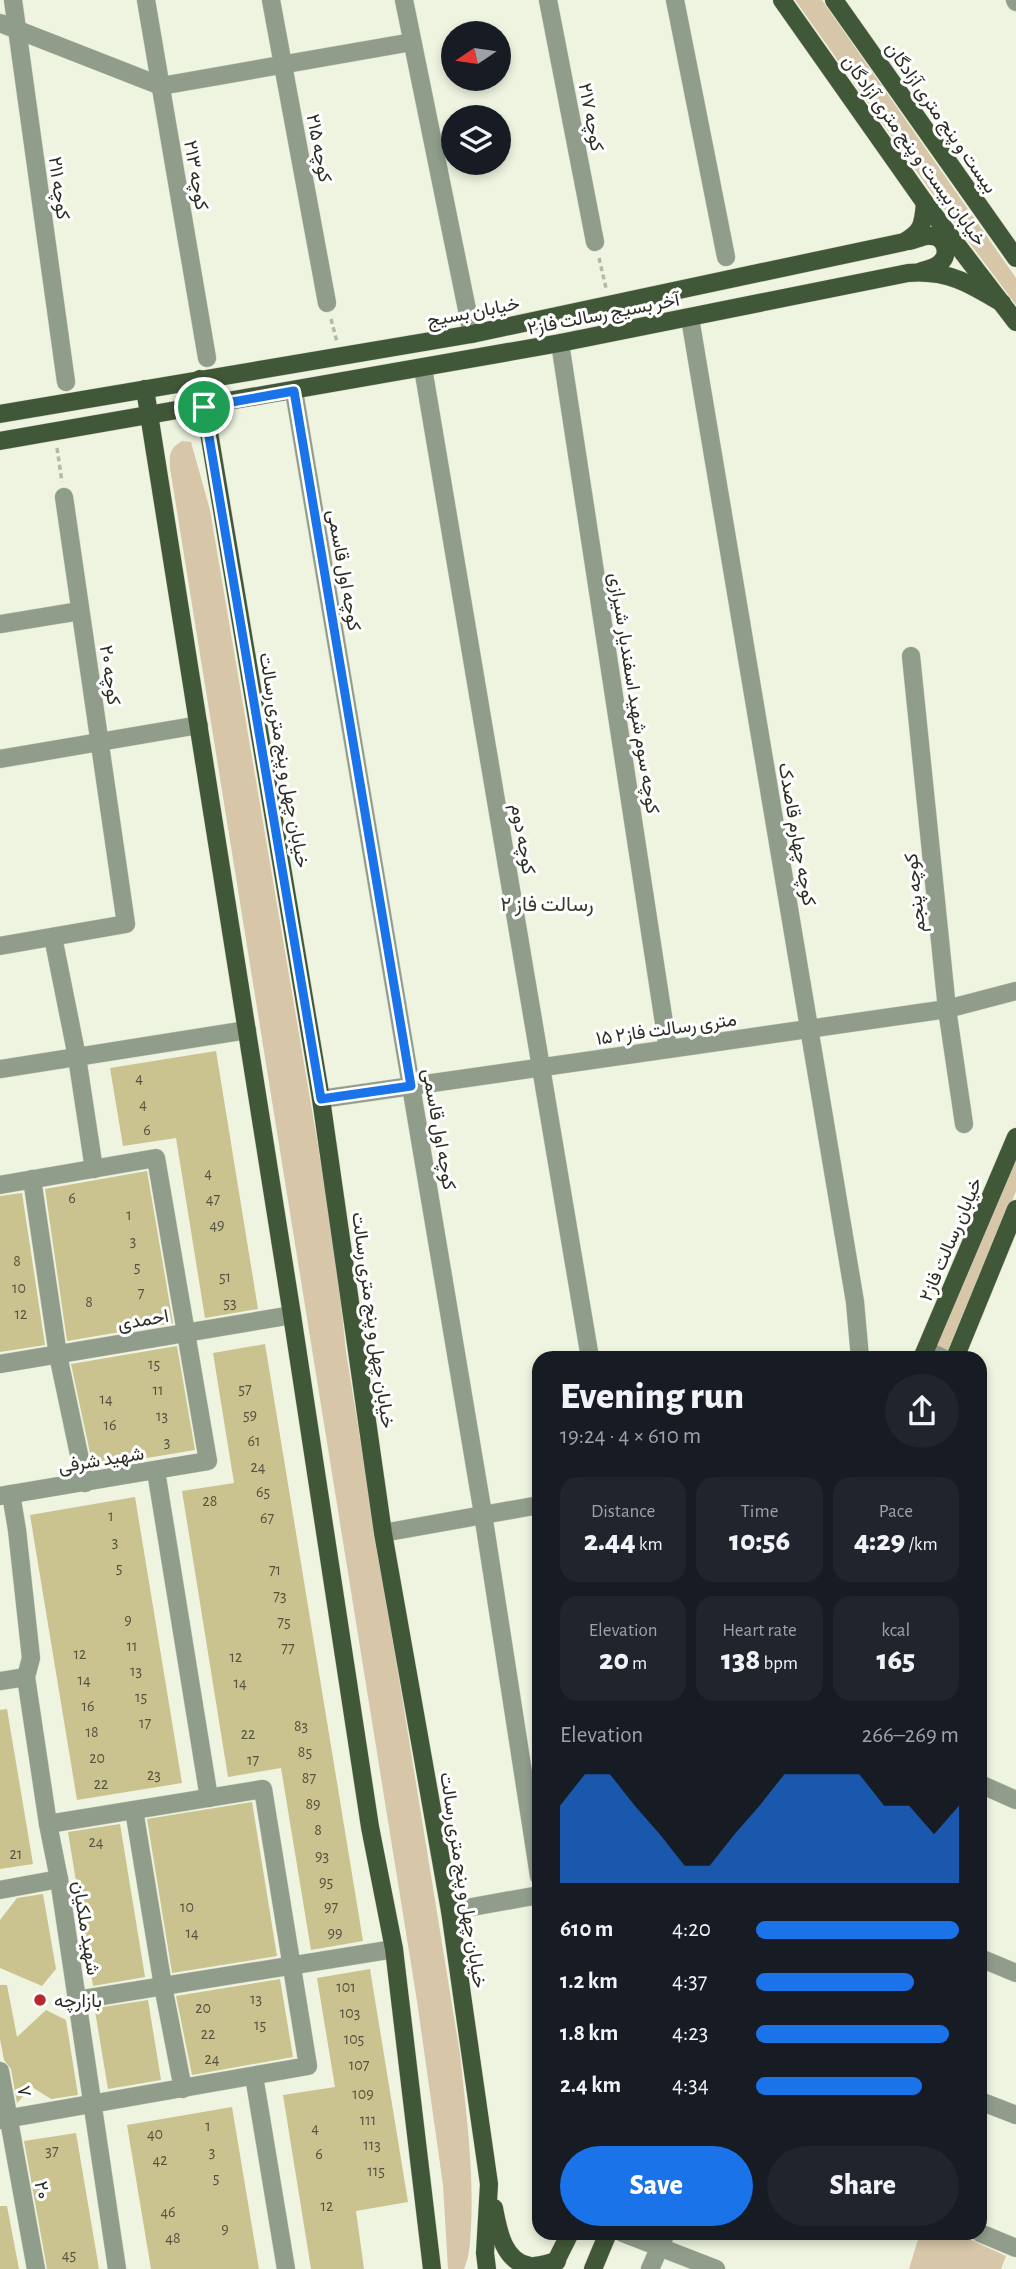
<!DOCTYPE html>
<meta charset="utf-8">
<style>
body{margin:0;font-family:"Alegreya Sans",Vazirmatn,sans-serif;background:#20242c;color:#f1f3f6;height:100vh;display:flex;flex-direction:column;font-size:26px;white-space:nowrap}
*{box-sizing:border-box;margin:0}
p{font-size:23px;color:#9ea1a6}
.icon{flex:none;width:38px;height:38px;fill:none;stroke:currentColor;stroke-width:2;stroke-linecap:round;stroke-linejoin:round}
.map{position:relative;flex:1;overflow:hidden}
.sheet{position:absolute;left:532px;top:1351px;width:455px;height:889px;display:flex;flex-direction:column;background:#171b24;border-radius:21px;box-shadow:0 4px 10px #0003}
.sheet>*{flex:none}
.needle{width:46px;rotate:257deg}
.tools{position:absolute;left:441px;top:21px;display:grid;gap:14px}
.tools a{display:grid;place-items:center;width:70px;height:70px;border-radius:50%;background:#171b24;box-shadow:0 4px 10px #0003;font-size:35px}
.pin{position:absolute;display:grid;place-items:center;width:60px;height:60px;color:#fff;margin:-30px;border:4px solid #fff;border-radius:50%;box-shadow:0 2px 7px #0007}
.round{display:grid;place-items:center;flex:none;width:74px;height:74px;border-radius:37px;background:#20242c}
.overview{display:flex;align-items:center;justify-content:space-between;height:119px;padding:0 28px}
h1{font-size:38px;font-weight:800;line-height:52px}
.metrics{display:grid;grid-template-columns:repeat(3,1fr);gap:10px;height:119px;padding:7px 28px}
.metrics div{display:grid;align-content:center;border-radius:18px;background:#20242c;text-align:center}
.metrics b{font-size:30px;font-weight:800}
.metrics small{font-size:19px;font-weight:400}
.metrics p{font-size:19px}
.chart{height:196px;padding:14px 28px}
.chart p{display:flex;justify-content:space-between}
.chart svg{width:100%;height:126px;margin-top:7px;fill:#1a73e8;opacity:.7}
.action{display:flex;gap:14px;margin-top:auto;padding:14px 28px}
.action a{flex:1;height:80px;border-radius:42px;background:#1a73e8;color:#fff;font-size:28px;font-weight:800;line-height:80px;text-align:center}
.action a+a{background:#20242c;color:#f1f3f6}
ul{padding:0 28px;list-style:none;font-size:23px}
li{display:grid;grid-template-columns:112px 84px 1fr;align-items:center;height:52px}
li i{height:18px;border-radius:9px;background:#1a73e8}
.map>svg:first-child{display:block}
.green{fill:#d7c6a8}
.building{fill:#cac28f}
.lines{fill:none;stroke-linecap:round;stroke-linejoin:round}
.minor-casing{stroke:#ccd0bf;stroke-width:19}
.major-casing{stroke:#ccd0bf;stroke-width:19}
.path{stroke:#b4b8a7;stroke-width:3.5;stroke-dasharray:5 3.5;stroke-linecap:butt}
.minor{stroke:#909d8b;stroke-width:18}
.major{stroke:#415838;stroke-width:18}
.route-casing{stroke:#fff;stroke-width:14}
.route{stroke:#1a73e8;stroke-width:9}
.poi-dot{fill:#b8282e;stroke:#fff;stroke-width:2.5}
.labels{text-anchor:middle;stroke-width:6;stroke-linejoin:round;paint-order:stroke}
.number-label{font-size:16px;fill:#545340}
.street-label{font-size:19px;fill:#2c2e26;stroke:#fff}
.poi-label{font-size:19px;fill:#2c2e26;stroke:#fff;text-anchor:start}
.neighbourhood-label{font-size:21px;fill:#373b2a;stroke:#fff}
</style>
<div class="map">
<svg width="1016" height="2269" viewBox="0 0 1016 2269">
<rect width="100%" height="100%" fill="#eff4e0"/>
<!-- green -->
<g class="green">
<polygon points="795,0 822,0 1016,278 1016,305 927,186"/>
<path d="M182,441L191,442L210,510L335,1246L346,1352L460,2054C466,2112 474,2169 471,2227C470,2242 470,2255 464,2269H448L443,2185L417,2001L170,468C169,454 170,448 182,441Z"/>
<polygon points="1016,1151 1016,1191 949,1358 930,1358"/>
<polygon points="920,2233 956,2233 1006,2256 1001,2269 909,2269"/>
</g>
<!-- building -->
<g class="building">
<polygon points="216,1051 258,1309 205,1318 176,1138 123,1146 110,1068"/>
<polygon points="147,1171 173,1323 67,1341 45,1189"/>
<polygon points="22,1193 45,1345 0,1352 0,1196"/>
<polygon points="265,1344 363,1941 311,1950 281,1768 228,1777 182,1491 234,1483 213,1353"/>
<polygon points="177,1346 195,1450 93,1467 71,1364"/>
<polygon points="135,1497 182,1783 77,1800 30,1515"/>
<polygon points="7,1709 33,1864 0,1869 0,1710"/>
<polygon points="252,1802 277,1956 172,1973 147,1819"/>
<polygon points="120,1824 145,1977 93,1986 68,1832"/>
<polygon points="43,1894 56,1969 42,1986 0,1968 0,1920 17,1898"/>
<polygon points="370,1969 408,2202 356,2211 364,2269 311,2269 283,2095 335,2087 317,1978"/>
<polygon points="280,1979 293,2057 192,2075 176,1996"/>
<polygon points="0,1985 7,1985 17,2037 46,2010 66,2020 78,2095 51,2099 32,2087 17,2103 11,2069 4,2060 0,2039"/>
<polygon points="148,2000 161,2080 108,2089 95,2011 97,2008"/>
<polygon points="232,2107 259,2269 151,2269 127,2125"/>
<polygon points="76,2133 99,2269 47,2269 24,2141"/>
<polygon points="0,2206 7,2206 19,2269 0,2269"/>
</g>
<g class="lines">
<!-- minor casing -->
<g class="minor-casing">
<g id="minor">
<polyline points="13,0 66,382"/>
<polyline points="146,0 207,358"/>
<polyline points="271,0 327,303"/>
<polyline points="404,0 472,334"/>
<polyline points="548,0 595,242"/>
<polyline points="675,0 726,257"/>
<polyline points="1015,0 1016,2"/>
<polyline points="0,23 161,86 412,42"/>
<polyline points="690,318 855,1302 860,1358"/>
<polyline points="560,343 668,1049"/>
<polyline points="423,368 590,1358"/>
<polyline points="294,391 483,1514 539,1876"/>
<polyline points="0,624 80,611"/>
<polyline points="911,656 947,1009 964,1124"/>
<polyline points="0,759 199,725"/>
<polyline points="53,937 77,1057 94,1169"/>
<polyline points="0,946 126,924 64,497"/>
<polyline points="0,1069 247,1030"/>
<polyline points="321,1099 947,1009 1016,991"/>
<polyline points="32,1179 58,1355 85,1483"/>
<polyline points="0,1185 156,1158 208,1461 0,1496"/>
<polyline points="926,1350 943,1358"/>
<polyline points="0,1364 292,1315"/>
<polyline points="156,1471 209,1798"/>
<polyline points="11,1494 17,1530 31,1658 26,1677 48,1824 59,1879 77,2000 117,2269"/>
<polyline points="383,1533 539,1505"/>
<polyline points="0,1681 26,1677"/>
<polyline points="980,1784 1016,1800"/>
<polyline points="134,1810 163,1986 183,2089"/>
<polyline points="0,1890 59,1879"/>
<polyline points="450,1911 539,1895"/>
<polyline points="980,1958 1016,1973"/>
<polyline points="77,2000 394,1949"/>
<polyline points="0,2071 36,2269"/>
<polyline points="254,2076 286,2269"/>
<polyline points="980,2101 1016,2115"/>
<polyline points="0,2120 308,2066 263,1789 48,1824"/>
<polyline points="623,2233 716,2269"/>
<polyline points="980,2233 1016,2248"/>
<polyline points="650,2269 666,2233"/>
</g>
</g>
<!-- major casing -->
<g class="major-casing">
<g id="major">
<polyline points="782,0 925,203 1016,322"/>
<polyline points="834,0 1016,258"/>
<path d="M909,241C915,240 925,235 931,236C944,236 950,252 942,261C938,267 929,269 922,271"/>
<polyline points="200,379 321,1099 383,1533 450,1911 489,2184 485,2253 487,2269"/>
<polyline points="145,389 292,1315 370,1827 394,1949 432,2269"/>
<path d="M0,414L472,334L904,242C923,231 923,224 925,203"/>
<path d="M0,441L560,343L908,273C948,270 969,283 1002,303"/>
<polyline points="922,1358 1016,1137"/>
<polyline points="955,1358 1016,1209"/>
<path d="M494,2208C498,2229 503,2262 530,2266C538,2267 549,2263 557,2261"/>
<polyline points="552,2269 570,2233"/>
<polyline points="593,2269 608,2233"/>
</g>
</g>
<!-- path -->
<g class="path">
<polyline points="599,258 606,288"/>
<polyline points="331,319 337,342"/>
<polyline points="57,448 62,482"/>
</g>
<!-- minor -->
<use href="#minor" class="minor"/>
<!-- major -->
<use href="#major" class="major"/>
</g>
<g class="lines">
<!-- route casing -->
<g class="route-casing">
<polygon id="route" points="294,391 411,1086 321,1099 204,407"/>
</g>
<!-- route -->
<use href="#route" class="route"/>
</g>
<!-- markers -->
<circle class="poi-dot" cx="40" cy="2000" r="7"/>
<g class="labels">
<!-- number labels -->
<g class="number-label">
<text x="139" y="1083">4</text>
<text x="143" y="1109">4</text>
<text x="147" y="1135">6</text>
<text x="208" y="1178">4</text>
<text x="72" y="1203">6</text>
<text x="213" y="1204">47</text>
<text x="129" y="1220">1</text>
<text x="217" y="1230">49</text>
<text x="133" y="1246">3</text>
<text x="17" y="1266">8</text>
<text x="137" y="1272">5</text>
<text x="225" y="1282">51</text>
<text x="19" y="1293">10</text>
<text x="141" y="1298">7</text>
<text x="89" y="1307">8</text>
<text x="230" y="1308">53</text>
<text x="21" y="1319">12</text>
<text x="154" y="1369">15</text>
<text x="245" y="1394">57</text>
<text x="158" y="1395">11</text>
<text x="106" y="1404">14</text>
<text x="250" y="1420">59</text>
<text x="162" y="1421">13</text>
<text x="110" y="1430">16</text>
<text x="254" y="1446">61</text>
<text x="167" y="1447">3</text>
<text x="258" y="1472">24</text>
<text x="263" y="1497">65</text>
<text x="210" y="1506">28</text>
<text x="111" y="1521">1</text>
<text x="267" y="1523">67</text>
<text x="115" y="1547">3</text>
<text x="119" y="1573">5</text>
<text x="275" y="1575">71</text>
<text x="280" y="1601">73</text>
<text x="128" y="1625">9</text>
<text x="284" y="1627">75</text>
<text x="132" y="1651">11</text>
<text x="288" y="1653">77</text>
<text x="80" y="1659">12</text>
<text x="236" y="1662">12</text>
<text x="136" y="1676">13</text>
<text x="84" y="1685">14</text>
<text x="240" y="1688">14</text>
<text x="141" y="1702">15</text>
<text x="88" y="1711">16</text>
<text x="145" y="1728">17</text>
<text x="301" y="1731">83</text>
<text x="92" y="1737">18</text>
<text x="248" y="1739">22</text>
<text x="305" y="1757">85</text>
<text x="97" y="1763">20</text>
<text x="253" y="1765">17</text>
<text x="154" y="1780">23</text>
<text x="309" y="1783">87</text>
<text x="101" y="1789">22</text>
<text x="313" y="1809">89</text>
<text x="318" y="1835">8</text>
<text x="96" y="1847">24</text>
<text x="16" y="1859">21</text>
<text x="322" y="1861">93</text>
<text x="326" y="1887">95</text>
<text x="187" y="1912">10</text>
<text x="331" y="1912">97</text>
<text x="192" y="1938">14</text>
<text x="335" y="1938">99</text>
<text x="346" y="1992">101</text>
<text x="256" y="2004">13</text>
<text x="203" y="2013">20</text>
<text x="350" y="2018">103</text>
<text x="260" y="2030">15</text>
<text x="208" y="2039">22</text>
<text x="354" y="2044">105</text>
<text x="212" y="2064">24</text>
<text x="359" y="2070">107</text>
<text x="363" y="2099">109</text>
<text x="368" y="2125">111</text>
<text x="208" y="2131">1</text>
<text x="315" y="2133">4</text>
<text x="155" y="2139">40</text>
<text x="372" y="2150">113</text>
<text x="52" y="2156">37</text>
<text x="212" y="2157">3</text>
<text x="319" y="2159">6</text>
<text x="160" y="2165">42</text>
<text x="376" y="2176">115</text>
<text x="216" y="2183">5</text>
<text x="327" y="2211">12</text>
<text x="168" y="2217">46</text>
<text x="225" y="2234">9</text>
<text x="173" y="2243">48</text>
<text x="69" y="2260">45</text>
</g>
<!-- street labels -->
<g class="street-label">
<text transform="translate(592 117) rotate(79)" y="7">کوچه ۲۱۷</text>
<text transform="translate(942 117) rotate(55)" y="7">بیست و پنج متری آزادگان</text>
<text transform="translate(320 148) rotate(79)" y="7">کوچه ۲۱۵</text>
<text transform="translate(915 150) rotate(54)" y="7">خیابان بیست و پنج متری آزادگان</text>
<text transform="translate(197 175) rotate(80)" y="7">کوچه ۲۱۳</text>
<text transform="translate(60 188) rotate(82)" y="7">کوچه ۲۱۱</text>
<text transform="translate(473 311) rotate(-11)" y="7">خیابان بسیج</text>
<text transform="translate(603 313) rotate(-11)" y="7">آخر بسیج رسالت فاز۲</text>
<text transform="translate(345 570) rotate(80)" y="7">کوچه اول قاسمی</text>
<text transform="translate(111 675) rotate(82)" y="7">۲۰ کوچه</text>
<text transform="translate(635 693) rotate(81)" y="7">کوچه سوم شهید اسفندیار شیرازی</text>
<text transform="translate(285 760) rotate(80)" y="7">خیابان چهل و پنج متری رسالت</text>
<text transform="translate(798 834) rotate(80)" y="7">کوچه چهارم قاصدک</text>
<text transform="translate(524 839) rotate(80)" y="7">کوچه دوم</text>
<text transform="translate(914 893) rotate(-96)" y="7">کوچه پنجم</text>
<text transform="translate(666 1028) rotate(-8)" y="7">۱۵ متری رسالت فاز۲</text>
<text transform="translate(440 1129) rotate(80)" y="7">کوچه اول قاسمی</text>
<text transform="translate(950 1239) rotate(-67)" y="7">خیابان رسالت فاز۲</text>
<text transform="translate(143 1319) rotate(-10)" y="7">احمدی</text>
<text transform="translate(374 1320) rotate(82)" y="7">خیابان چهل و پنج متری رسالت</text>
<text transform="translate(101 1459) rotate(-9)" y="7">شهید شرفی</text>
<text transform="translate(464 1880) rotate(81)" y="7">خیابان چهل و پنج متری رسالت</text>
<text transform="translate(87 1928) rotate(81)" y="7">شهید ملکیان</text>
<text transform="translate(25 2091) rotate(80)" y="7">۷</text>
<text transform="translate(43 2190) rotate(80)" y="7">۲۰</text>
</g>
<!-- poi labels -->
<g class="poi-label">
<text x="54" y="2007">بازارچه</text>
</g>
<!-- neighbourhood labels -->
<g class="neighbourhood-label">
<text x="547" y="911">رسالت فاز ۲</text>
</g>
</g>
</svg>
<div class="tools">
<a><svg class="needle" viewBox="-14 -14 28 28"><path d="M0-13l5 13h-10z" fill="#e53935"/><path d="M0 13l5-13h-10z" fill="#9ea1a6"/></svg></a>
<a><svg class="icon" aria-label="layers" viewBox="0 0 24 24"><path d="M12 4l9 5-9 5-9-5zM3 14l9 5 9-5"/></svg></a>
</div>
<div class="pin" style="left:204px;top:407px;background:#1e9e55"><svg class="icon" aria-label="arrive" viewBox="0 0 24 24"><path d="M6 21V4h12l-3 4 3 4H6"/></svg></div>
<section class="sheet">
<div class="overview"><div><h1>Evening run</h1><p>19:24 · 4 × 610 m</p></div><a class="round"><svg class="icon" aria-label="share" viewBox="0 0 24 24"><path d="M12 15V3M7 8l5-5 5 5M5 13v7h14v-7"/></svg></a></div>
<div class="metrics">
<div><p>Distance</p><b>2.44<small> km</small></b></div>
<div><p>Time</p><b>10:56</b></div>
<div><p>Pace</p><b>4:29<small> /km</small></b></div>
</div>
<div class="metrics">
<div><p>Elevation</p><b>20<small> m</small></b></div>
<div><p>Heart rate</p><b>138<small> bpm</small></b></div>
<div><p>kcal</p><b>165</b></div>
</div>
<div class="chart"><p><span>Elevation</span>266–269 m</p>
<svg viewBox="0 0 160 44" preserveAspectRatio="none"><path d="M0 44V17L10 6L20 6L30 17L40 27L50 38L60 38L70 27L80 17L90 6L100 6L110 6L120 6L130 17L140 17L150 27L160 17V44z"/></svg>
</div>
<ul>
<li><b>610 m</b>4:20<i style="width:100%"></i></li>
<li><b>1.2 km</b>4:37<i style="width:78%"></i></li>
<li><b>1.8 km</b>4:23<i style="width:95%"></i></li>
<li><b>2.4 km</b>4:34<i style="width:82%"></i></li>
</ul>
<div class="action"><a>Save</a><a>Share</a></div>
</section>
</div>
